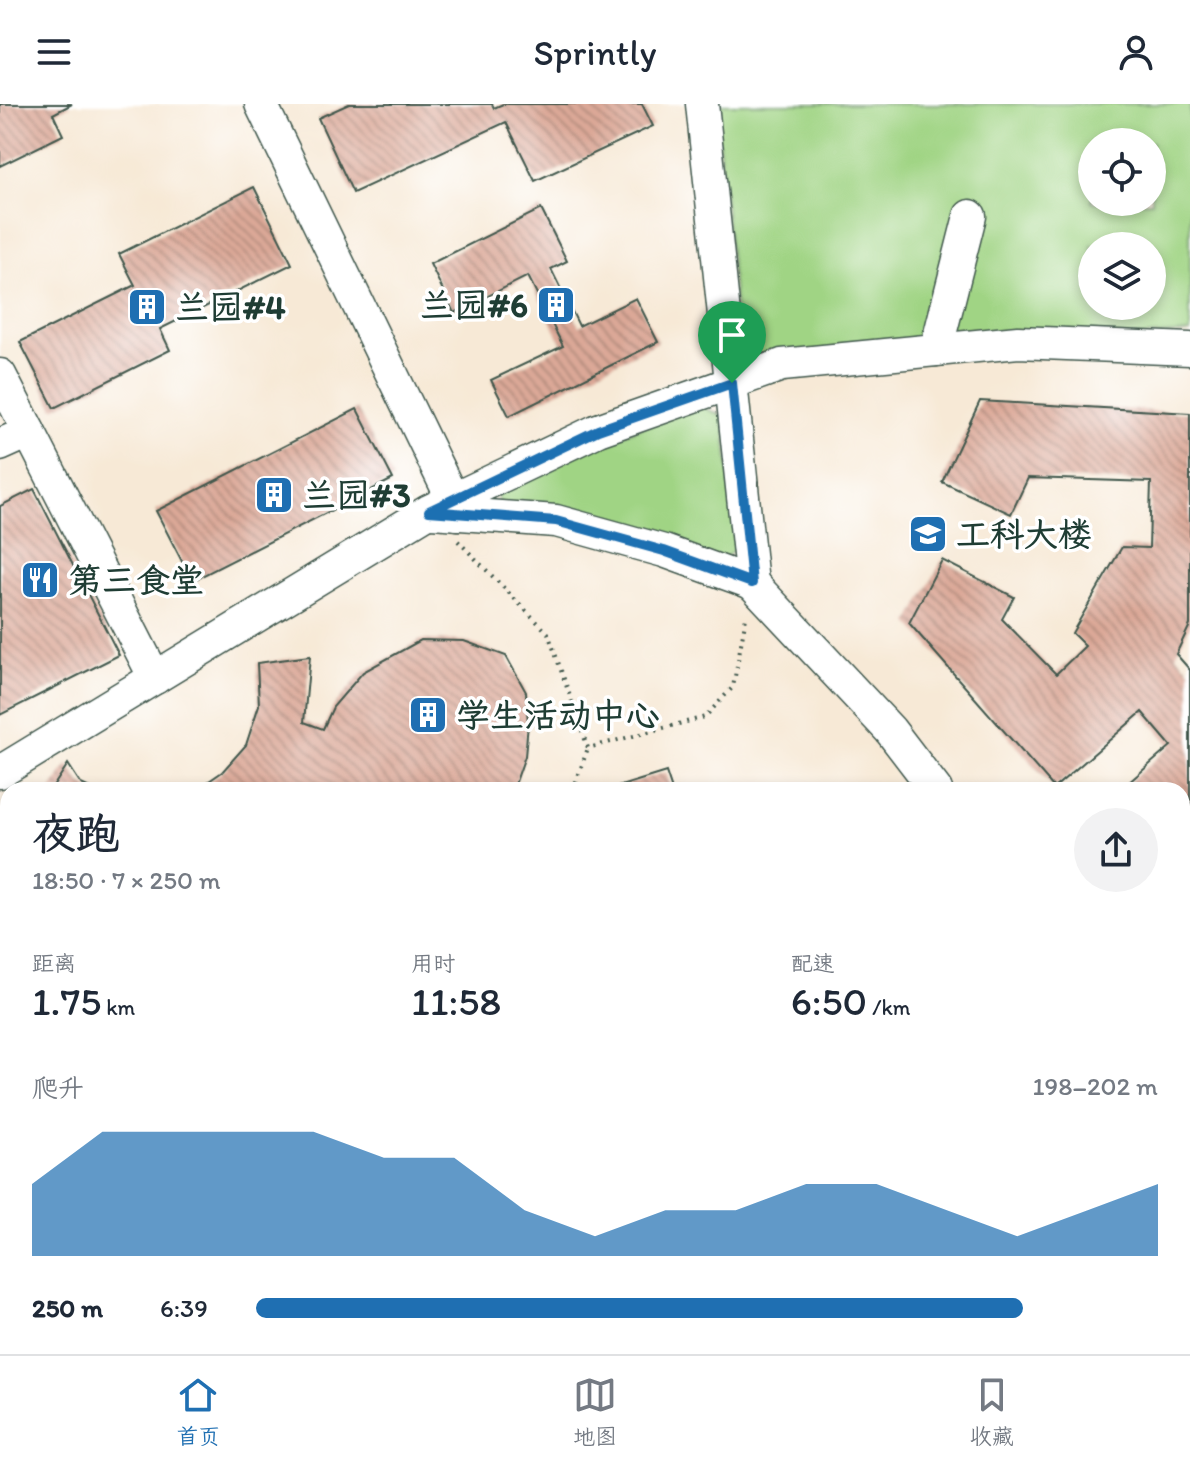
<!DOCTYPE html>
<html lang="zh">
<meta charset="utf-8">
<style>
body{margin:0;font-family:Itim,"LXGW WenKai TC",sans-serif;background:#f2f2f3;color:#1f2937;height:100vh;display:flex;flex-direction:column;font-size:30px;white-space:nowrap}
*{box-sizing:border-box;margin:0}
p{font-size:26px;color:#747a83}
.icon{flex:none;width:44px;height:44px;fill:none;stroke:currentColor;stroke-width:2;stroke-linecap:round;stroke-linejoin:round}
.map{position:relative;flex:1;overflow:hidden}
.drawer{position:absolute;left:0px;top:678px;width:1190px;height:572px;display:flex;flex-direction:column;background:#fff;border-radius:24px 24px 0 0;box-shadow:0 4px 12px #0003}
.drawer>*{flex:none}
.fabs{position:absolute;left:1078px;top:24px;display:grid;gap:16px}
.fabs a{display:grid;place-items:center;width:88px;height:88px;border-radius:50%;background:#fff;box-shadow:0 4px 12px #0003;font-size:40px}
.pin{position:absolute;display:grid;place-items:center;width:68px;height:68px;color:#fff;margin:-82px -34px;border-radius:50% 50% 50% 0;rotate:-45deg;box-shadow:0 0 8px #0007}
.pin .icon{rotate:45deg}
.round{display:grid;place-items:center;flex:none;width:84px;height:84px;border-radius:42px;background:#f2f2f3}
.head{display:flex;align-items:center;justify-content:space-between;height:136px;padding:0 32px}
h1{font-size:44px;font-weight:600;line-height:60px}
.figures{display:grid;grid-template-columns:repeat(3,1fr);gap:12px;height:136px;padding:8px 32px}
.figures div{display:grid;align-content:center}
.figures b{font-size:40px;font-weight:600}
.figures small{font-size:22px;font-weight:400}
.figures p{font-size:22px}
.chart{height:224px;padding:16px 32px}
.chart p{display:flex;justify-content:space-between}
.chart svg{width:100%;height:144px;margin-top:8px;fill:#1f6fb2;opacity:.7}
ul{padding:0 32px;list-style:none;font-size:26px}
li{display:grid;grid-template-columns:128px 96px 1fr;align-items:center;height:60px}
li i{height:20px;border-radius:10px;background:#1f6fb2}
header{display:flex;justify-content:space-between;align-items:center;height:104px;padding:0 32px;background:#fff;font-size:36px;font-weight:600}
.tabs{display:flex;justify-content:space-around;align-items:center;height:112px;border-top:2px solid #e0e1e3;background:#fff;font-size:22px;color:#747a83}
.tabs a{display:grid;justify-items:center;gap:4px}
.tabs .on{color:#1f6fb2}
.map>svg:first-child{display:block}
.grass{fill:#a0d484;stroke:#60885c;stroke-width:2;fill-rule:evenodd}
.forest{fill:url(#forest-crowns);stroke:#507a53;stroke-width:2}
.building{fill:url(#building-back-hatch)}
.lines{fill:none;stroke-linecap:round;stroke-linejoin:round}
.minor-casing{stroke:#3f574c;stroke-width:35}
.path{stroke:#3f574c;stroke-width:4;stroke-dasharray:2 6;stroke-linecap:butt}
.minor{stroke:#fff;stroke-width:32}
.route-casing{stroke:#fff;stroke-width:16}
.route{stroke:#1f6fb2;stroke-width:10}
.labels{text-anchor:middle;stroke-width:7;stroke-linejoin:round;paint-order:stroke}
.poi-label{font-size:34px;font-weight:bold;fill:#1f3d34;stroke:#fff;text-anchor:start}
</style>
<header><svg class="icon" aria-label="menu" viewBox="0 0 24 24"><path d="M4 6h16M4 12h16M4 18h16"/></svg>Sprintly<svg class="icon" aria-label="person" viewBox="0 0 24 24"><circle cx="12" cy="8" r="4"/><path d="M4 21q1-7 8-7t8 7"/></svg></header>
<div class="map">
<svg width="1190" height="1250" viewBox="0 0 1190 1250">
<defs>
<pattern id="forest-crowns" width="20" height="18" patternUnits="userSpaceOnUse" patternTransform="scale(2)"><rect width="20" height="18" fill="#80b672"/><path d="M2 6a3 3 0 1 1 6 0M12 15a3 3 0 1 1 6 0" fill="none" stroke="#68955e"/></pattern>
<pattern id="building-back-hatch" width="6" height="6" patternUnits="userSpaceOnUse" patternTransform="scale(2)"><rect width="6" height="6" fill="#dba897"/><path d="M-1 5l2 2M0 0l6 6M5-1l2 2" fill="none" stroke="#b18a7c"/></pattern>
</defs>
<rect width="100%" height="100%" fill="#fff"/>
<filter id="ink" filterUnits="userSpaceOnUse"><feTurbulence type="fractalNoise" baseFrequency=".0125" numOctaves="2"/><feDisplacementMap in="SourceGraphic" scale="16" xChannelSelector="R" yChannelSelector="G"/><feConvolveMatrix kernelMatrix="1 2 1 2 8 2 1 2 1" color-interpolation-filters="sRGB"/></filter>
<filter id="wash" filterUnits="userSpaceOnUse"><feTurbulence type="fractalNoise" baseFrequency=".006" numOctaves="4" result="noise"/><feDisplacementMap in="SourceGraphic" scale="32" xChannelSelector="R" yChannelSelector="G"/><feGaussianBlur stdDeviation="1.8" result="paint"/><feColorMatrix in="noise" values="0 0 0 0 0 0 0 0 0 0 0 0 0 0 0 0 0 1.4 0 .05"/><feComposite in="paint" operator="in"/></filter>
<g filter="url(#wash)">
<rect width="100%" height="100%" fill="#f7e9d6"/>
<!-- grass -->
<g class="grass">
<path d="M715,0H1190V229L741,258ZM1092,38H1152V98H1092ZM1092,142H1152V202H1092Z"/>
<polygon points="696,300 724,313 736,443 724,456 500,401 495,384"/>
<polygon points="947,1242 1056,1242 1049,1250 953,1250"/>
</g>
<!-- forest -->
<g class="forest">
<polygon points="8,959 8,1242 569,1242 579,1250 0,1250 0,984"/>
<polygon points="1182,1213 1190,1224 1190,1250 1049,1250 1056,1242 1182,1242"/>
</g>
<g id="blocks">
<!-- building -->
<g class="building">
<polygon points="0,0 72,0 53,10 63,31 0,62"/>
<polygon points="349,0 492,0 494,4 503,0 642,0 653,22 535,77 506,18 353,89 318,14"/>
<polygon points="254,83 292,160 160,225 170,246 54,304 20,238 135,181 119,150"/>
<polygon points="541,105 567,157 551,165 579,222 636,194 658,238 509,312 491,276 563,242 528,172 454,209 430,160"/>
<polygon points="980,297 1190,309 1190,521 1176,550 1190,566 1190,725 1184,730 1190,736 1190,838 1182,828 1182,686 1120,686 1171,642 1142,608 1054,684 909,519 942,456 1014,493 1002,515 1056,570 1085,542 1072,529 1122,443 1149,444 1151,378 1028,374 1011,410 942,378"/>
<polygon points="357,305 393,375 192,477 156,407"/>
<polygon points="34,385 119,551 0,611 0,402"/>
<polygon points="421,536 464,537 506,552 526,588 528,620 525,652 513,686 196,686 222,668 246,641 259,601 257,559 310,552 304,618 323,625 333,603 363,568"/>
<polygon points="68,660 81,680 94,686 51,686"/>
<polygon points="666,668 672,686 611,686 611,685"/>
<polygon points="8,759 8,863 0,859 0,761"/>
<polygon points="615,1242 761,1242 784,1249 638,1250"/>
<polygon points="790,1242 802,1242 800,1250 787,1250"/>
</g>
</g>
</g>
<g filter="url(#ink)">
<use href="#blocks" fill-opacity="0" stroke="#3f574c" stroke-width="2"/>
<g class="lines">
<!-- minor casing -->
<g class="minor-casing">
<g id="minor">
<polyline points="261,0 453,396 458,410"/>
<polyline points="936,246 970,112"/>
<polyline points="0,271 155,574"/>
<polyline points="0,341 29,328"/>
<polyline points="432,408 556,417 664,447 752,479 702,0"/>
<polyline points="752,479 890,626 936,686"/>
<polyline points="0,668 429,407 598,326 782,261 1018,238 1190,245"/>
<polyline points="0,896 8,898"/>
<polyline points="0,957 8,933"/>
<polyline points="1182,1186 1190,1198"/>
<polyline points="584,1242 592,1250"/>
<polyline points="864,1250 868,1242"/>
<polyline points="920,1250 929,1242"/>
</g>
</g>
<!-- path -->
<g class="path">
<polyline points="458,437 548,529 588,644 705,613 733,583 746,513"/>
<polyline points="573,686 588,644"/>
<polyline points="183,1250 186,1242"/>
<polyline points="1014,1250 1018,1242"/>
</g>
<!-- minor -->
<use href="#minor" class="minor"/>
</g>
</g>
<g class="lines" filter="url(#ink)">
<!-- route casing -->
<g class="route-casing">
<polygon id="route" points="732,279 752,479 664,447 556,417 429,407 598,326"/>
</g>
<!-- route -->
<use href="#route" class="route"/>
</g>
<!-- icons -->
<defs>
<g id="building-square" transform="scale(2)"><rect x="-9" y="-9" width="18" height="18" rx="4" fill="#1f6fb2" stroke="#fff"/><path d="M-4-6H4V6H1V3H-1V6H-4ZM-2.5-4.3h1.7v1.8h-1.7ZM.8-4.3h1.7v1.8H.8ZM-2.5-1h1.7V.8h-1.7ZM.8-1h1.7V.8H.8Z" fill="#fff"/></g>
<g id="university-square" transform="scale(2)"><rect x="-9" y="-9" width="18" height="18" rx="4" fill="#1f6fb2" stroke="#fff"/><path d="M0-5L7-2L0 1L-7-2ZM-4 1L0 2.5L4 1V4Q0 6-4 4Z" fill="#fff"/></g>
<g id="restaurant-square" transform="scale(2)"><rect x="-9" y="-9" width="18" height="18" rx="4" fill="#1f6fb2" stroke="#fff"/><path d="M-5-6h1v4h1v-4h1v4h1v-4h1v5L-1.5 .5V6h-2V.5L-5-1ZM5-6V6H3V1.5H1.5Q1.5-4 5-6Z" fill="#fff"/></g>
</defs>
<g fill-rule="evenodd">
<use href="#building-square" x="556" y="201"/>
<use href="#building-square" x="147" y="203"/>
<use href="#building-square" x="274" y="391"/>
<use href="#university-square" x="928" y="430"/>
<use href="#restaurant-square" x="40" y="476"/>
<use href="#building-square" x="428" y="611"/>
</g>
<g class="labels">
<!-- poi labels -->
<g class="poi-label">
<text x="528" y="213" text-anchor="end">兰园#6</text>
<text x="175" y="215">兰园#4</text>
<text x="302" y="403">兰园#3</text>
<text x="956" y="442">工科大楼</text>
<text x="68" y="488">第三食堂</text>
<text x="456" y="623">学生活动中心</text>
</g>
</g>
</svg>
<div class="fabs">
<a><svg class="icon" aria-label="locate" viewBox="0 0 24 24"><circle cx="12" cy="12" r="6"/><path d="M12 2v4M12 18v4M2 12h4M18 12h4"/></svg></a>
<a><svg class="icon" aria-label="layers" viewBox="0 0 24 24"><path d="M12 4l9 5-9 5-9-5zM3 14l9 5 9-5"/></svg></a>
</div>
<div class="pin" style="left:732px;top:279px;background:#1e9e55"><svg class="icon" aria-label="arrive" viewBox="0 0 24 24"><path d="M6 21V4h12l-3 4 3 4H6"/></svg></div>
<section class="drawer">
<div class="head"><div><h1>夜跑</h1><p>18:50 · 7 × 250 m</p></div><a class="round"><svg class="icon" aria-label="share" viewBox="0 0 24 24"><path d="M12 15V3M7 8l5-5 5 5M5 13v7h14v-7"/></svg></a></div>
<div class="figures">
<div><p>距离</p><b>1.75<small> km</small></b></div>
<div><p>用时</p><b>11:58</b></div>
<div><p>配速</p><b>6:50<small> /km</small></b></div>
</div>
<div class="chart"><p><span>爬升</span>198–202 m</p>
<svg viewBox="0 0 160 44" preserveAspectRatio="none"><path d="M0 44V22L10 6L20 6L30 6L40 6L50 14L60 14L70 30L80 38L90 30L100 30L110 22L120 22L130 30L140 38L150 30L160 22V44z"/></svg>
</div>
<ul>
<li><b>250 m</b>6:39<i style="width:85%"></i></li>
</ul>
</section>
</div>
<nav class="tabs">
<a class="on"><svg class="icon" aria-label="home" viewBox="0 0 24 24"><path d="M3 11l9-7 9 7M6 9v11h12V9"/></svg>首页</a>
<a><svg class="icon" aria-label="map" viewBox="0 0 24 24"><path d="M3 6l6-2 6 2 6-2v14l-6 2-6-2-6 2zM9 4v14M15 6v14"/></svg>地图</a>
<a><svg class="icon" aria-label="saved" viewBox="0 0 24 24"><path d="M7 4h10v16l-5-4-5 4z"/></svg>收藏</a>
</nav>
